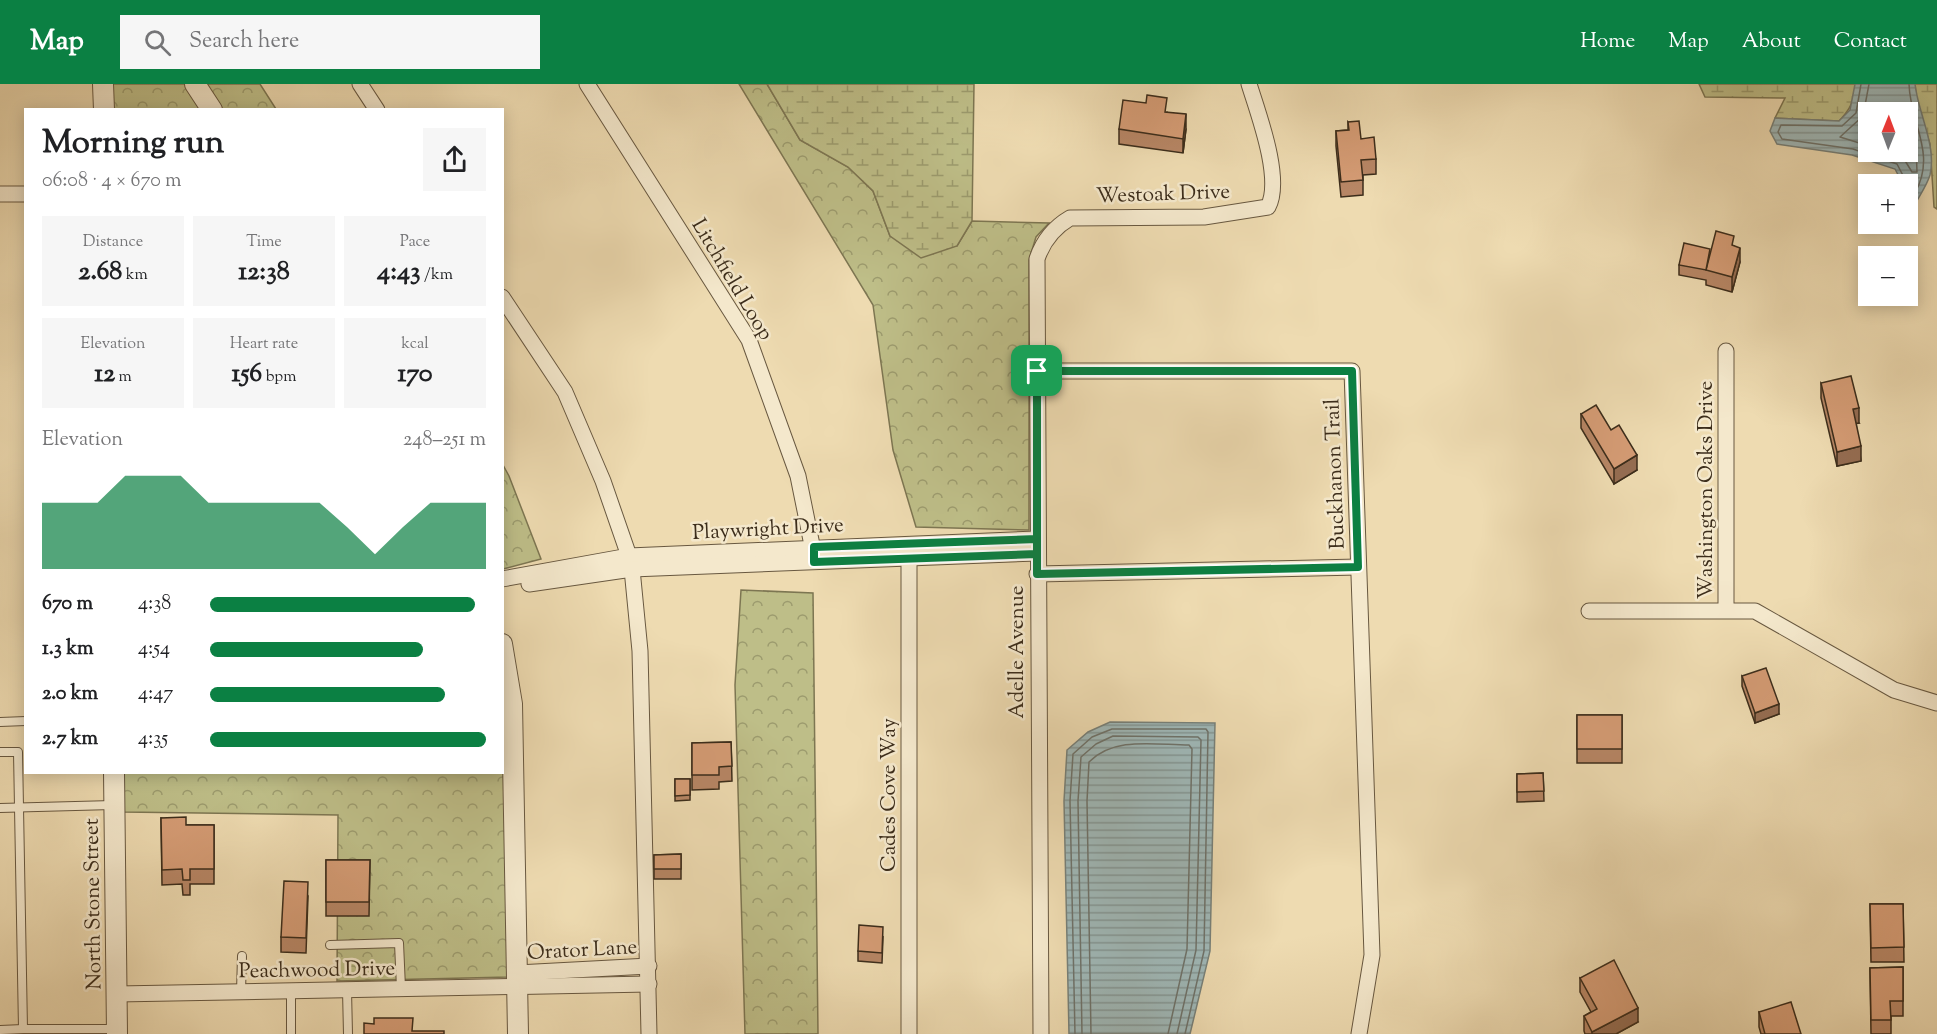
<!DOCTYPE html>
<meta charset="utf-8">
<style>
body{margin:0;font-family:"Sorts Mill Goudy",serif;background:#f6f6f6;color:#202124;height:100vh;display:flex;flex-direction:column;font-size:22px;white-space:nowrap}
*{box-sizing:border-box;margin:0}
p{font-size:20px;color:#757577}
.icon{flex:none;width:33px;height:33px;fill:none;stroke:currentColor;stroke-width:2;stroke-linecap:round;stroke-linejoin:round}
.map{position:relative;flex:1;overflow:hidden}
.drawer{position:absolute;left:24px;top:24px;width:480px;height:666px;display:flex;flex-direction:column;background:#fff;border-radius:0px;box-shadow:0 3px 15px #0003}
.drawer>*{flex:none}
.needle{width:39px;rotate:1deg}
.tools{position:absolute;left:1858px;top:18px;display:grid;gap:12px}
.tools a{display:grid;place-items:center;width:60px;height:60px;border-radius:0px;background:#fff;box-shadow:0 3px 15px #0003;font-size:30px}
.pin{position:absolute;display:grid;place-items:center;width:51px;height:51px;color:#fff;margin:-26px;border-radius:12px;box-shadow:0 3px 9px #0006}
.round{display:grid;place-items:center;flex:none;width:63px;height:63px;border-radius:0px;background:#f6f6f6}
.summary{display:flex;align-items:center;justify-content:space-between;height:102px;padding:0 18px}
h1{font-size:33px;font-weight:800;line-height:45px}
.figures{display:grid;grid-template-columns:repeat(3,1fr);gap:9px;height:102px;padding:6px 18px}
.figures div{display:grid;align-content:center;border-radius:0px;background:#f6f6f6;text-align:center}
.figures b{font-size:26px;font-weight:800}
.figures small{font-size:16px;font-weight:400}
.figures p{font-size:16px}
.chart{height:168px;padding:12px 18px}
.chart p{display:flex;justify-content:space-between}
.chart svg{width:100%;height:108px;margin-top:6px;fill:#0b8043;opacity:.7}
ul{padding:0 18px;list-style:none;font-size:20px}
li{display:grid;grid-template-columns:96px 72px 1fr;align-items:center;height:45px}
li i{height:15px;border-radius:8px;background:#0b8043}
header{display:flex;align-items:center;gap:36px;box-sizing:border-box;height:84px;padding:0 30px;background:#0b8043;color:#fff}
header strong{font-size:28px}
nav{display:flex;gap:33px;margin-inline-start:auto;font-size:21px}
.search{width:420px;height:54px;background:#f6f6f6;display:flex;align-items:center;gap:15px;box-sizing:border-box;padding:0 21px;border-radius:0px;color:#757577;font-size:22px}
.map>svg:first-child{display:block}
.forest{fill:url(#forest-crowns);stroke:#7d7652;stroke-width:1.5}
.wetland{fill:url(#wetland-marsh);stroke:#7d7652;stroke-width:1.5}
.water{fill:url(#water-rules);stroke:#778079;stroke-width:1.5;fill-rule:evenodd}
.lines{fill:none;stroke-linecap:round;stroke-linejoin:round}
.shore{stroke:#6e726a;stroke-width:1.5}
.service-casing{stroke:#685840;stroke-width:10}
.minor-casing{stroke:#685840;stroke-width:17}
.tertiary-casing{stroke:#685840;stroke-width:22}
.service{stroke:#f4e8cc;stroke-width:8}
.minor{stroke:#f4e8cc;stroke-width:15}
.tertiary{stroke:#f4e8cc;stroke-width:20}
.wall{fill:#b78665;stroke:#3c2d1b;stroke-width:1.5}
.shaded-wall{fill:#956d52;stroke:#3c2d1b;stroke-width:1.5}
.building{fill:#d59c75;stroke:#3c2d1b;stroke-width:1.5}
.route-casing{stroke:#fff;stroke-width:12}
.route{stroke:#0b8043;stroke-width:8}
.labels{text-anchor:middle;stroke-width:5;stroke-linejoin:round;paint-order:stroke}
.street-label{font-size:21px;fill:#3c2d1b;stroke:#f4e8cc}
</style>
<header>
<strong>Map</strong>
<div class="search"><svg class="icon" aria-label="search" viewBox="0 0 24 24"><circle cx="10" cy="10" r="6"/><path d="M15 15l6 6"/></svg>Search here</div>
<nav><a>Home</a><a>Map</a><a>About</a><a>Contact</a></nav>
</header>
<div class="map">
<svg width="1937" height="950" viewBox="0 0 1937 950">
<defs>
<pattern id="forest-crowns" width="20" height="18" patternUnits="userSpaceOnUse" patternTransform="scale(1.5)"><rect width="20" height="18" fill="#bebe88"/><path d="M2 6a3 3 0 1 1 6 0M12 15a3 3 0 1 1 6 0" fill="none" stroke="#9c9b6e"/></pattern>
<pattern id="wetland-marsh" width="20" height="14" patternUnits="userSpaceOnUse" patternTransform="scale(1.5)"><rect width="20" height="14" fill="#bebe88"/><path d="M1 5h8M5 5V1M11 12h8M15 12V8" fill="none" stroke="#9c9b6e"/></pattern>
<pattern id="water-rules" width="6" height="5" patternUnits="userSpaceOnUse" patternTransform="scale(1.5)"><rect width="6" height="5" fill="#9fb8b8"/><path d="M0 2.5h6" fill="none" stroke="#839695"/></pattern>
</defs>
<rect width="100%" height="100%" fill="#eedbb1"/>
<filter id="stains"><feTurbulence type="fractalNoise" baseFrequency=".00333" numOctaves="4"/><feColorMatrix values="0 0 0 0 .2 0 0 0 0 .09 0 0 0 0 .02 0 0 0 .5 -.17"/></filter>
<radialGradient id="worn" r=".72"><stop offset=".6" stop-color="#630" stop-opacity="0"/><stop offset="1" stop-color="#630" stop-opacity=".3"/></radialGradient>
<!-- forest -->
<g class="forest">
<polygon points="111,0 185,0 202,25 112,25"/>
<polygon points="204,0 260,0 276,25 222,25"/>
<polygon points="739,0 767,0 800,56 848,83 873,107 890,152 957,162 972,137 1049,139 1036,153 1029,176 1029,446 916,443 893,366 873,221"/>
<polygon points="503,381 509,392 541,475 503,485"/>
<polygon points="741,506 813,509 818,950 745,950 735,601"/>
<polygon points="503,609 509,893 337,897 338,731 123,728 122,689 502,688"/>
</g>
<!-- wetland -->
<g class="wetland">
<polygon points="767,0 974,0 972,137 957,162 921,174 890,152 873,107 848,83 800,56"/>
<path d="M1699,0H1855C1855,16 1850,26 1839,37L1775,34L1785,14L1705,13Z"/>
<polygon points="1915,0 1937,0 1937,125 1934,123 1930,60 1917,19"/>
</g>
<!-- water -->
<g class="water">
<path d="M1855,0H1915C1918,29 1937,62 1930,91C1927,101 1920,111 1915,120L1908,114V100H1903L1895,85L1852,71L1777,60L1770,47L1775,34L1839,37L1850,26ZM1869,28H1908V68H1869Z"/>
<polygon points="1110,638 1215,639 1210,867 1190,950 1069,950 1064,717 1067,666 1088,648"/>
</g>
<g class="lines">
<!-- shore -->
<g class="shore">
<polyline points="1861,0 1856,29 1842,42 1781,41 1778,48 1782,55 1853,65 1897,80 1908,101"/>
<polyline points="1869,0 1863,32 1840,53 1869,62"/>
<polyline points="1887,68 1904,75 1912,88 1917,88 1916,62 1908,32"/>
<path d="M1908,110L1915,109C1937,69 1910,40 1909,0"/>
<polyline points="1075,950 1070,717 1073,670 1092,653 1112,645 1206,645 1208,648 1204,867 1185,950"/>
<polyline points="1082,950 1078,717 1081,673 1096,660 1113,652 1198,653 1201,656 1196,866 1177,950"/>
<path d="M1091,950L1087,717L1089,678C1114,652 1156,661 1189,661L1192,665L1187,865L1168,950"/>
</g>
<!-- service casing -->
<g class="service-casing">
<g id="service">
<polyline points="0,638 26,637"/>
<polyline points="0,668 18,668 23,945 116,945"/>
<polyline points="0,724 113,721"/>
<polyline points="330,861 399,859 401,904"/>
<polyline points="347,906 348,950"/>
<polyline points="291,907 291,950"/>
<polyline points="241,908 242,872"/>
<polyline points="0,946 23,945"/>
</g>
</g>
<!-- minor casing -->
<g class="minor-casing">
<g id="minor">
<polyline points="360,0 377,26"/>
<polyline points="587,0 749,256 798,392 814,471"/>
<polyline points="0,110 26,110"/>
<polyline points="502,213 565,308 603,397 629,472"/>
<polyline points="1726,267 1726,526"/>
<polyline points="1037,287 1352,287 1372,871 1359,950"/>
<polyline points="909,472 909,950"/>
<polyline points="632,485 640,567 649,950"/>
<polyline points="1037,490 1358,483"/>
<polyline points="502,495 629,472 1037,455"/>
<polyline points="529,500 632,485 1037,469"/>
<polyline points="1589,527 1755,527 1894,606 1937,619"/>
<polyline points="517,889 649,882"/>
<polyline points="117,910 649,900"/>
<path d="M1041,950L1037,175C1043,157 1053,144 1070,134L1204,133L1268,123C1283,95 1258,29 1249,0"/>
</g>
</g>
<!-- tertiary casing -->
<g class="tertiary-casing">
<g id="tertiary">
<polyline points="103,0 104,26"/>
<polyline points="195,0 212,26"/>
<polyline points="502,560 512,620 518,950"/>
<polyline points="114,688 117,950"/>
</g>
</g>
<!-- service -->
<use href="#service" class="service"/>
<!-- minor -->
<use href="#minor" class="minor"/>
<!-- tertiary -->
<use href="#tertiary" class="tertiary"/>
</g>
<!-- wall -->
<g class="wall">
<polygon points="1167,28 1186,45 1183,69 1119,60 1119,45"/>
<polygon points="1348,38 1376,75 1376,90 1363,91 1363,111 1341,113 1336,62 1336,47 1348,46"/>
<polygon points="1734,162 1740,178 1732,208 1706,201 1706,196 1679,191 1679,181"/>
<polygon points="1821,299 1859,339 1856,339 1861,377 1837,382 1821,314"/>
<polygon points="1581,330 1611,346 1637,386 1614,400 1581,344"/>
<polygon points="1742,592 1779,630 1755,639 1742,602"/>
<rect x="1577" y="631" width="45" height="48"/>
<polygon points="731,658 732,697 719,698 719,705 692,706 692,659"/>
<polygon points="1543,689 1544,717 1517,718 1517,690"/>
<polygon points="675,695 690,695 690,716 675,717"/>
<polygon points="161,734 186,741 214,741 214,800 190,800 190,811 183,811 182,800 162,801"/>
<polygon points="681,770 681,795 654,795 654,771"/>
<polygon points="326,776 370,776 369,832 326,832"/>
<polygon points="308,813 306,869 281,868 281,853"/>
<polygon points="1870,820 1903,820 1904,878 1871,878"/>
<polygon points="883,853 882,879 858,877 858,867"/>
<polygon points="1903,883 1903,932 1891,932 1891,950 1871,950 1870,884"/>
<polygon points="1580,894 1638,938 1616,950 1585,950 1584,947 1584,932 1591,928 1580,908"/>
<polygon points="1759,928 1801,950 1761,950 1759,943"/>
</g>
<!-- shaded-wall -->
<g class="shaded-wall">
<polygon points="1186,30 1186,45 1183,69 1183,55"/>
<polygon points="1740,164 1740,178 1732,208 1732,193"/>
<polygon points="1859,324 1859,339 1853,340 1853,325"/>
<polygon points="1861,362 1861,377 1837,382 1837,368"/>
<polygon points="1637,371 1637,386 1614,400 1614,385"/>
<polygon points="1779,620 1779,630 1755,639 1755,629"/>
<polygon points="1638,924 1638,938 1616,950 1592,950 1592,948"/>
</g>
<!-- building -->
<g class="building">
<polygon points="1147,11 1167,14 1165,28 1186,30 1183,55 1119,45 1123,16 1146,19"/>
<polygon points="1359,37 1361,55 1374,53 1376,75 1361,76 1363,96 1341,98 1336,47 1349,46 1348,38"/>
<polygon points="1716,147 1734,152 1732,161 1740,164 1732,193 1706,186"/>
<polygon points="1684,159 1710,165 1706,186 1679,181"/>
<polygon points="1851,292 1859,324 1853,325 1861,362 1837,368 1821,299"/>
<polygon points="1596,321 1611,346 1619,341 1637,371 1614,385 1581,330"/>
<polygon points="1766,584 1779,620 1755,629 1742,592"/>
<rect x="1577" y="631" width="45" height="34"/>
<polygon points="731,658 732,682 719,683 719,691 692,691 692,659"/>
<polygon points="1543,689 1544,707 1517,708 1517,690"/>
<polygon points="675,695 690,695 690,711 675,712"/>
<polygon points="186,733 186,741 214,741 214,785 190,785 190,796 183,796 182,785 162,786 161,734"/>
<polygon points="681,770 681,785 654,785 654,771"/>
<polygon points="326,776 370,776 369,818 326,818"/>
<polygon points="284,797 308,798 306,854 281,853"/>
<polygon points="1870,820 1903,820 1904,863 1871,864"/>
<polygon points="859,841 883,843 882,869 858,867"/>
<polygon points="1614,876 1638,924 1592,948 1584,932 1597,925 1580,894"/>
<polygon points="1903,883 1903,917 1890,917 1891,936 1871,936 1870,884"/>
<polygon points="1791,918 1801,950 1765,950 1759,928"/>
<polygon points="374,934 413,934 412,947 444,947 444,950 364,950 364,939 374,940"/>
</g>
<g class="lines">
<!-- route casing -->
<g class="route-casing">
<path id="route" d="M1037,287C1037,348 1037,409 1037,470L814,478V463L1037,455V490L1358,483L1352,287H1037"/>
</g>
<!-- route -->
<use href="#route" class="route"/>
</g>
<g class="labels">
<!-- street labels -->
<g class="street-label">
<text transform="translate(1163 109) rotate(-2)" y="7">Westoak Drive</text>
<text transform="translate(733 195) rotate(59)" y="7">Litchfield Loop</text>
<text transform="translate(1334 390) rotate(-92)" y="7">Buckhanon Trail</text>
<text transform="translate(1705 406) rotate(-90)" y="7">Washington Oaks Drive</text>
<text transform="translate(768 444) rotate(-3)" y="7">Playwright Drive</text>
<text transform="translate(1016 568) rotate(-90)" y="7">Adelle Avenue</text>
<text transform="translate(888 711) rotate(-90)" y="7">Cades Cove Way</text>
<text transform="translate(92 820) rotate(-91)" y="7">North Stone Street</text>
<text transform="translate(582 865) rotate(-3)" y="7">Orator Lane</text>
<text transform="translate(317 885) rotate(-1)" y="7">Peachwood Drive</text>
</g>
</g>
<rect width="100%" height="100%" filter="url(#stains)"/>
<rect width="100%" height="100%" fill="url(#worn)"/>
</svg>
<div class="tools">
<a><svg class="needle" viewBox="-14 -14 28 28"><path d="M0-13l5 13h-10z" fill="#e53935"/><path d="M0 13l5-13h-10z" fill="#757577"/></svg></a>
<a>+</a>
<a>−</a>
</div>
<div class="pin" style="left:1037px;top:287px;background:#1e9e55"><svg class="icon" aria-label="arrive" viewBox="0 0 24 24"><path d="M6 21V4h12l-3 4 3 4H6"/></svg></div>
<section class="drawer">
<div class="summary"><div><h1>Morning run</h1><p>06:08 · 4 × 670 m</p></div><a class="round"><svg class="icon" aria-label="share" viewBox="0 0 24 24"><path d="M12 15V3M7 8l5-5 5 5M5 13v7h14v-7"/></svg></a></div>
<div class="figures">
<div><p>Distance</p><b>2.68<small> km</small></b></div>
<div><p>Time</p><b>12:38</b></div>
<div><p>Pace</p><b>4:43<small> /km</small></b></div>
</div>
<div class="figures">
<div><p>Elevation</p><b>12<small> m</small></b></div>
<div><p>Heart rate</p><b>156<small> bpm</small></b></div>
<div><p>kcal</p><b>170</b></div>
</div>
<div class="chart"><p><span>Elevation</span>248–251 m</p>
<svg viewBox="0 0 160 44" preserveAspectRatio="none"><path d="M0 44V17L10 17L20 17L30 6L40 6L50 6L60 17L70 17L80 17L90 17L100 17L110 27L120 38L130 27L140 17L150 17L160 17V44z"/></svg>
</div>
<ul>
<li><b>670 m</b>4:38<i style="width:96%"></i></li>
<li><b>1.3 km</b>4:54<i style="width:77%"></i></li>
<li><b>2.0 km</b>4:47<i style="width:85%"></i></li>
<li><b>2.7 km</b>4:35<i style="width:100%"></i></li>
</ul>
</section>
</div>
